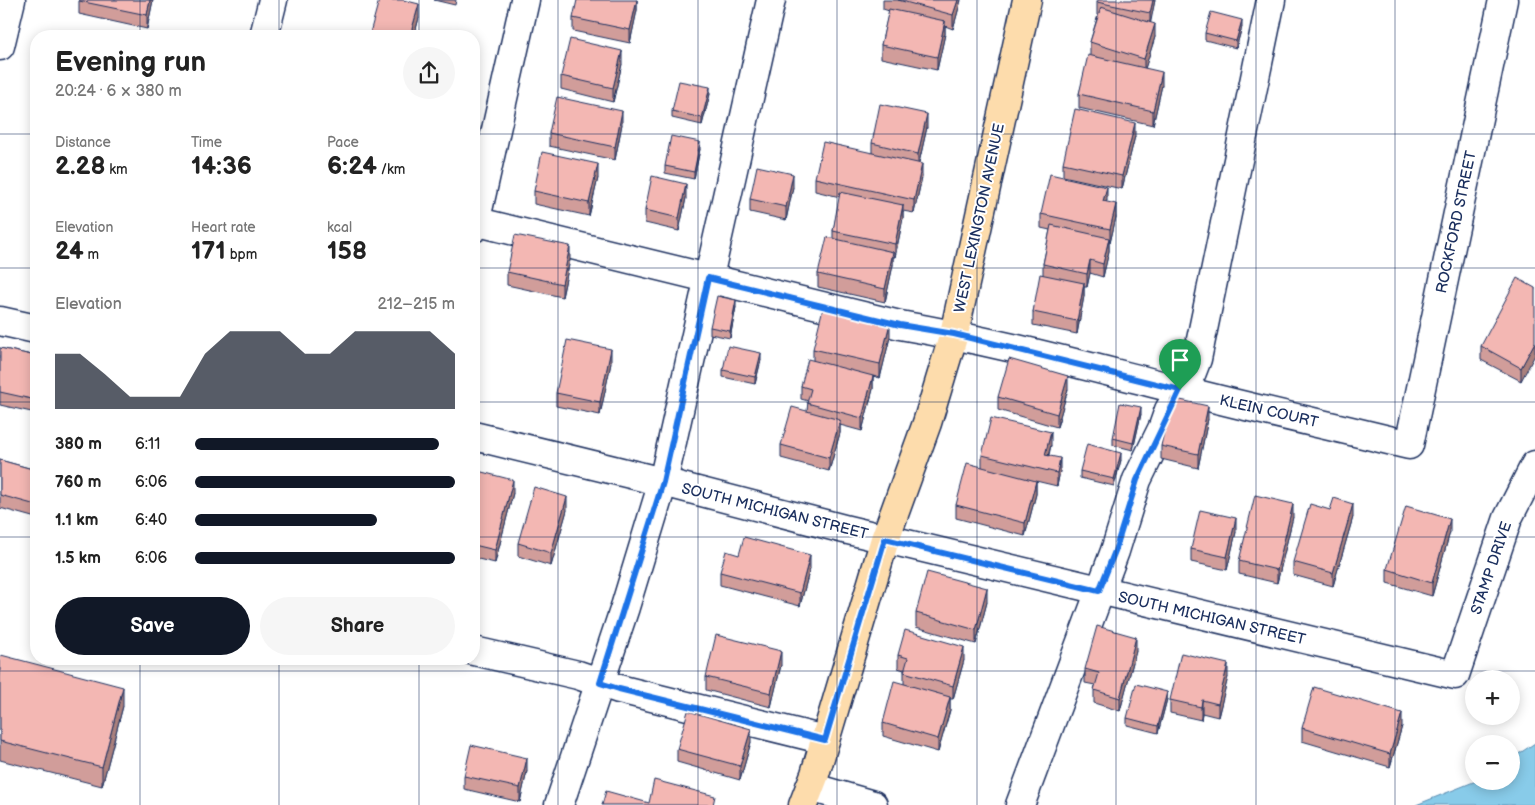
<!DOCTYPE html>
<meta charset="utf-8">
<style>
body{margin:0;font-family:"Balsamiq Sans",sans-serif;background:#f6f6f6;color:#222;height:100vh;display:flex;flex-direction:column;font-size:19px;white-space:nowrap}
*{box-sizing:border-box;margin:0}
p{font-size:16px;color:#767676}
.icon{flex:none;width:28px;height:28px;fill:none;stroke:currentColor;stroke-width:2;stroke-linecap:round;stroke-linejoin:round}
.map{position:relative;flex:1;overflow:hidden}
.details{position:absolute;left:30px;top:30px;width:450px;height:635px;display:flex;flex-direction:column;background:#fff;border-radius:20px;box-shadow:0 2px 12px #0003}
.details>*{flex:none}
.tools{position:absolute;left:1465px;top:670px;display:grid;gap:10px}
.tools a{display:grid;place-items:center;width:55px;height:55px;border-radius:50%;background:#fff;box-shadow:0 2px 12px #0003;font-size:25px}
.pin{position:absolute;display:grid;place-items:center;width:42px;height:42px;color:#fff;margin:-51px -21px;border-radius:50% 50% 50% 0;rotate:-45deg;box-shadow:0 0 5px #0007}
.pin .icon{rotate:45deg}
.round{display:grid;place-items:center;flex:none;width:52px;height:52px;border-radius:26px;background:#f6f6f6}
.headline{display:flex;align-items:center;justify-content:space-between;height:85px;padding:0 25px}
h1{font-size:28px;font-weight:700;line-height:38px}
.figures{display:grid;grid-template-columns:repeat(3,1fr);gap:8px;height:85px;padding:5px 25px}
.figures div{display:grid;align-content:center}
.figures b{font-size:25px;font-weight:700}
.figures small{font-size:14px;font-weight:400}
.figures p{font-size:14px}
.chart{height:140px;padding:10px 25px}
.chart p{display:flex;justify-content:space-between}
.chart svg{width:100%;height:90px;margin-top:5px;fill:#111827;opacity:.7}
.primary-button{display:flex;gap:10px;margin-top:auto;padding:10px 25px}
.primary-button a{flex:1;height:58px;border-radius:30px;background:#111827;color:#fff;font-size:20px;font-weight:700;line-height:58px;text-align:center}
.primary-button a+a{background:#f6f6f6;color:#222}
ul{padding:0 25px;list-style:none;font-size:16px}
li{display:grid;grid-template-columns:80px 60px 1fr;align-items:center;height:38px}
li i{height:12px;border-radius:6px;background:#111827}
.map>svg:first-child{display:block}
.water{fill:#88cbe9;stroke:#5c8db1}
.lines{fill:none;stroke-linecap:round;stroke-linejoin:round}
.minor-casing{stroke:#1b2f5e;stroke-width:31}
.major-casing{stroke:#1b2f5e;stroke-width:31}
.minor{stroke:#fff;stroke-width:28}
.major{stroke:#fddcac;stroke-width:28}
.wall{fill:#d19d9a;stroke:#1b2f5e}
.shaded-wall{fill:#aa807d;stroke:#1b2f5e}
.building{fill:#f3b7b3;stroke:#1b2f5e}
.route-casing{stroke:#fff;stroke-width:10}
.route{stroke:#1a73e8;stroke-width:6}
.grid{fill:none;stroke:#1b2f5e;stroke-width:1;stroke-opacity:0.55}
.labels{text-anchor:middle;stroke-width:4;stroke-linejoin:round;paint-order:stroke}
.street-label{font-size:15px;fill:#1b2f5e;stroke:#fff}
</style>
<div class="map">
<svg width="1535" height="805" viewBox="0 0 1535 805">
<rect width="100%" height="100%" fill="#fff"/>
<filter id="ink" filterUnits="userSpaceOnUse"><feTurbulence type="fractalNoise" baseFrequency=".02" numOctaves="2"/><feDisplacementMap in="SourceGraphic" scale="10" xChannelSelector="R" yChannelSelector="G"/><feConvolveMatrix kernelMatrix="1 2 1 2 8 2 1 2 1" color-interpolation-filters="sRGB"/></filter>
<g filter="url(#ink)">
<!-- water -->
<polygon class="water" points="1535,743 1535,805 1416,805 1476,781 1511,781 1511,759"/>
<g class="lines">
<!-- minor casing -->
<g class="minor-casing">
<g id="minor">
<polyline points="264,36 273,0"/>
<polyline points="0,46 11,0"/>
<path d="M474,221L900,325C994,341 1085,366 1177,389C1254,409 1332,426 1409,445L1503,0"/>
<polyline points="474,228 525,0"/>
<polyline points="0,321 36,329"/>
<polyline points="474,436 663,482 844,529 1455,675 1508,518 1535,465"/>
<polyline points="474,651 578,675 619,689 825,740"/>
<polyline points="810,787 873,805"/>
<polyline points="559,805 625,607 663,482 771,0"/>
<polyline points="1020,805 1115,551 1137,480 1163,427 1169,410 1192,372 1197,359 1271,0"/>
</g>
</g>
<!-- major casing -->
<g class="major-casing">
<polyline id="major" points="803,805 815,774 885,539 927,423 954,334 1027,0"/>
</g>
<!-- minor -->
<use href="#minor" class="minor"/>
<!-- major -->
<use href="#major" class="major"/>
</g>
<!-- wall -->
<g class="wall">
<polygon points="79,0 153,0 147,29 79,14"/>
<polygon points="434,0 456,0 455,5"/>
<polygon points="637,0 637,10 630,43 573,31 573,18"/>
<polygon points="883,0 961,0 953,29 945,26 945,34 937,70 881,58 881,45 889,11 883,9"/>
<polygon points="1155,0 1150,22 1155,37 1145,68 1162,85 1153,125 1079,108 1079,94 1090,55 1090,42 1098,15 1097,15 1097,2"/>
<polygon points="419,18 414,36 370,36 370,33"/>
<polygon points="1242,27 1236,48 1205,40 1205,33"/>
<polygon points="622,64 613,102 561,89 561,76"/>
<polygon points="710,94 702,125 672,118 672,111"/>
<polygon points="622,124 615,160 549,146 549,133"/>
<polygon points="927,127 919,163 922,177 914,213 903,211 903,218 895,257 893,257 893,265 885,302 818,287 818,274 833,238 833,231 840,197 815,191 815,178 872,153 872,143"/>
<polygon points="1135,136 1122,189 1063,176 1063,163"/>
<polygon points="700,149 694,179 665,173 665,166"/>
<polygon points="598,178 589,216 534,204 534,191"/>
<polygon points="793,187 786,220 750,212 750,199"/>
<polygon points="686,198 679,231 645,223 645,210"/>
<polygon points="1107,200 1106,202 1116,217 1110,243 1109,242 1109,251 1103,277 1090,273 1087,287 1084,287 1084,296 1077,334 1033,325 1033,312 1043,274 1043,264 1050,230 1041,228 1041,214"/>
<polygon points="36,239 36,265 35,265 35,246"/>
<polygon points="570,260 562,297 507,285 507,272"/>
<polygon points="1535,288 1521,381 1481,360 1481,346"/>
<polygon points="736,307 730,338 710,334 710,327"/>
<polygon points="890,337 880,378 873,376 873,389 862,431 840,425 840,433 829,471 781,458 781,445 807,411 808,401 801,399 801,386 813,360 813,349"/>
<polygon points="0,348 36,356 36,413 0,405"/>
<polygon points="761,360 755,384 723,377 723,370"/>
<polygon points="611,363 600,415 556,406 556,393"/>
<polygon points="1068,389 1057,427 998,410 998,397"/>
<polygon points="1141,414 1133,450 1113,445 1113,438"/>
<polygon points="1208,419 1198,468 1161,459 1161,446"/>
<polygon points="1051,445 1049,455 1060,471 1057,486 1036,481 1036,494 1025,536 956,518 956,505 982,467 982,455"/>
<polygon points="0,460 36,470 36,518 0,508"/>
<polygon points="1121,460 1114,486 1080,478 1080,471"/>
<polygon points="474,470 513,493 495,563 474,558"/>
<polygon points="567,510 551,566 518,556 518,543"/>
<polygon points="1293,517 1277,583 1239,574 1239,561"/>
<polygon points="1353,517 1333,586 1293,575 1293,562"/>
<polygon points="1236,532 1227,570 1191,562 1191,549"/>
<polygon points="1450,532 1432,596 1387,583 1387,569"/>
<polygon points="739,555 810,568 800,606 720,585 720,572"/>
<polygon points="987,602 976,644 916,627 916,613"/>
<polygon points="1136,651 1120,711 1094,703 1094,690 1095,685 1085,683 1085,669"/>
<polygon points="898,655 964,660 953,699 950,699 950,710 938,752 883,736 883,723 904,684 904,670 898,668"/>
<polygon points="0,661 123,706 102,786 0,760"/>
<polygon points="781,665 771,707 706,690 706,677"/>
<polygon points="1228,677 1218,717 1202,713 1201,720 1170,713 1170,700"/>
<polygon points="1167,699 1158,733 1127,725 1127,718"/>
<polygon points="1402,726 1390,767 1302,741 1302,728"/>
<polygon points="751,742 740,780 677,762 677,749"/>
<polygon points="527,771 520,802 464,789 464,776"/>
</g>
<!-- shaded-wall -->
<g class="shaded-wall">
<polygon points="150,0 153,0 147,29 147,15"/>
<polygon points="637,0 637,10 630,43 630,30"/>
<polygon points="958,0 961,0 953,29 953,15"/>
<polygon points="1153,0 1155,0 1150,26 1150,13"/>
<polygon points="419,4 419,18 414,36 410,36"/>
<polygon points="1242,20 1242,27 1236,48 1236,41"/>
<polygon points="945,21 945,34 937,70 937,57"/>
<polygon points="1155,24 1155,37 1144,72 1144,59"/>
<polygon points="622,51 622,64 613,102 613,88"/>
<polygon points="1162,72 1162,85 1153,125 1153,111"/>
<polygon points="710,87 710,94 702,125 702,118"/>
<polygon points="622,111 622,124 615,160 615,147"/>
<polygon points="927,114 927,127 918,167 918,154"/>
<polygon points="1135,123 1135,136 1122,189 1122,176"/>
<polygon points="700,142 700,149 694,179 694,172"/>
<polygon points="598,164 598,178 589,216 589,203"/>
<polygon points="922,164 922,177 914,213 914,200"/>
<polygon points="793,174 793,187 786,220 786,207"/>
<polygon points="686,184 686,198 679,231 679,218"/>
<polygon points="1107,187 1107,200 1103,214 1103,201"/>
<polygon points="1116,204 1116,217 1110,243 1110,229"/>
<polygon points="903,205 903,218 895,257 895,244"/>
<polygon points="1109,238 1109,251 1103,277 1103,264"/>
<polygon points="570,246 570,260 562,297 562,284"/>
<polygon points="893,252 893,265 885,302 885,289"/>
<polygon points="1090,260 1090,273 1087,287 1087,274"/>
<polygon points="1084,283 1084,296 1077,334 1077,321"/>
<polygon points="736,300 736,307 730,338 730,331"/>
<polygon points="890,323 890,337 880,378 880,364"/>
<polygon points="1535,342 1535,355 1521,381 1521,368"/>
<polygon points="611,349 611,363 600,415 600,402"/>
<polygon points="761,353 761,360 755,384 755,377"/>
<polygon points="873,376 873,389 862,431 862,418"/>
<polygon points="1068,376 1068,389 1057,427 1057,414"/>
<polygon points="1208,406 1208,419 1198,468 1198,454"/>
<polygon points="1141,407 1141,414 1133,450 1133,443"/>
<polygon points="840,420 840,433 829,471 829,458"/>
<polygon points="1051,432 1051,445 1045,468 1045,455"/>
<polygon points="1121,453 1121,460 1114,486 1114,479"/>
<polygon points="1060,458 1060,471 1057,486 1057,473"/>
<polygon points="513,480 513,493 495,563 495,550"/>
<polygon points="1036,481 1036,494 1025,536 1025,523"/>
<polygon points="567,497 567,510 551,566 551,553"/>
<polygon points="1293,504 1293,517 1277,583 1277,570"/>
<polygon points="1353,504 1353,517 1333,586 1333,573"/>
<polygon points="1236,518 1236,532 1227,570 1227,557"/>
<polygon points="1450,519 1450,532 1432,596 1432,583"/>
<polygon points="810,555 810,568 800,606 800,593"/>
<polygon points="987,588 987,602 976,644 976,630"/>
<polygon points="1136,637 1136,651 1120,711 1120,698"/>
<polygon points="964,647 964,660 953,699 953,686"/>
<polygon points="781,651 781,665 771,707 771,693"/>
<polygon points="1228,664 1228,677 1218,717 1218,704"/>
<polygon points="123,687 123,706 102,786 102,767"/>
<polygon points="1167,692 1167,699 1158,733 1158,726"/>
<polygon points="950,697 950,710 938,752 938,739"/>
<polygon points="1202,700 1202,713 1201,720 1201,707"/>
<polygon points="1402,713 1402,726 1390,767 1390,754"/>
<polygon points="751,729 751,742 740,780 740,766"/>
<polygon points="527,758 527,771 520,802 520,788"/>
</g>
<!-- building -->
<g class="building">
<polygon points="79,0 150,0 147,15 79,1"/>
<polygon points="379,0 403,0 419,4 410,36 382,36 370,33"/>
<polygon points="577,0 637,0 630,30 573,18"/>
<polygon points="898,0 958,0 953,15"/>
<polygon points="1098,0 1153,0 1150,13 1097,2"/>
<polygon points="1101,7 1155,24 1144,59 1090,42"/>
<polygon points="889,9 945,21 937,57 881,45"/>
<polygon points="1211,12 1242,20 1236,41 1205,33"/>
<polygon points="570,39 622,51 613,88 561,76"/>
<polygon points="1088,55 1162,72 1153,111 1079,94"/>
<polygon points="679,81 710,87 702,118 672,111"/>
<polygon points="557,97 622,111 615,147 549,133"/>
<polygon points="880,104 927,114 918,154 872,143"/>
<polygon points="1075,109 1135,123 1122,176 1063,163"/>
<polygon points="671,136 700,142 694,172 665,166"/>
<polygon points="823,142 922,164 914,200 815,178"/>
<polygon points="542,152 598,164 589,203 534,191"/>
<polygon points="757,166 793,174 786,207 750,199"/>
<polygon points="1050,174 1107,187 1103,201 1116,204 1110,229 1041,214"/>
<polygon points="652,176 686,184 679,218 645,210"/>
<polygon points="840,192 903,205 895,244 833,231"/>
<polygon points="1051,225 1109,238 1103,264 1090,260 1087,274 1043,264"/>
<polygon points="515,235 570,246 562,284 507,272"/>
<polygon points="827,237 893,252 885,289 818,274"/>
<polygon points="1040,274 1084,283 1077,321 1033,312"/>
<polygon points="1517,278 1535,288 1535,342 1521,368 1481,346"/>
<polygon points="717,296 736,300 730,331 710,327"/>
<polygon points="823,308 890,323 880,364 813,349"/>
<polygon points="567,340 611,349 600,402 556,393"/>
<polygon points="728,346 761,353 755,377 723,370"/>
<polygon points="0,348 36,356 36,400 0,392"/>
<polygon points="808,359 873,376 862,418 807,403 811,389 801,386"/>
<polygon points="1009,359 1068,376 1057,414 998,397"/>
<polygon points="1171,398 1208,406 1198,454 1161,446"/>
<polygon points="1120,403 1141,407 1133,443 1113,438"/>
<polygon points="792,407 840,420 829,458 781,445"/>
<polygon points="991,418 1051,432 1045,455 1060,458 1057,473 982,455"/>
<polygon points="1087,444 1121,453 1114,479 1080,471"/>
<polygon points="0,460 36,470 36,505 0,495"/>
<polygon points="967,463 1036,481 1025,523 956,505"/>
<polygon points="474,470 513,480 495,550 474,545"/>
<polygon points="534,487 567,497 551,553 518,543"/>
<polygon points="1255,495 1293,504 1277,570 1239,561"/>
<polygon points="1334,498 1353,504 1333,573 1293,562 1310,504 1330,510"/>
<polygon points="1406,506 1450,519 1432,583 1387,569"/>
<polygon points="1200,510 1236,518 1227,557 1191,549"/>
<polygon points="744,537 810,555 800,593 720,572 726,551 739,555"/>
<polygon points="927,572 987,588 976,630 916,613"/>
<polygon points="1097,626 1136,637 1120,698 1094,690 1099,673 1085,669"/>
<polygon points="905,630 964,647 953,686 904,672 908,658 898,655"/>
<polygon points="716,635 781,651 771,693 706,677"/>
<polygon points="1181,653 1228,664 1218,704 1202,700 1201,707 1170,700"/>
<polygon points="1,655 123,687 102,767 0,741 0,661"/>
<polygon points="894,681 950,697 938,739 883,723"/>
<polygon points="1136,684 1167,692 1158,726 1127,718"/>
<polygon points="1314,687 1402,713 1390,754 1302,728"/>
<polygon points="688,711 751,729 740,766 677,749"/>
<polygon points="471,745 527,758 520,788 464,776"/>
<polygon points="654,780 715,796 713,805 602,805 606,791 649,803"/>
</g>
</g>
<g class="lines" filter="url(#ink)">
<!-- route casing -->
<g class="route-casing">
<polygon id="route" points="708,278 900,325 954,334 995,344 1180,390 1137,480 1115,551 1099,591 885,539 825,740 619,689 600,683 663,482"/>
</g>
<!-- route -->
<use href="#route" class="route"/>
</g>
<!-- grid -->
<path class="grid" d="M140,0V36M279,0V36M419,0V36M558,0V805M698,0V805M837,0V805M977,0V805M1116,0V805M1256,0V805M1395,0V805M0,134H36M474,134H1535M0,268H36M474,268H1535M0,402H36M474,402H1535M0,537H36M474,537H1535M140,659V805M279,659V805M419,659V805M0,671H1535"/>
<g class="labels">
<!-- street labels -->
<g class="street-label">
<text transform="translate(979 218) rotate(-78)" y="5">WEST LEXINGTON AVENUE</text>
<text transform="translate(1456 222) rotate(-78)" y="5">ROCKFORD STREET</text>
<text transform="translate(1269 411) rotate(13)" y="5">KLEIN COURT</text>
<text transform="translate(775 511) rotate(14)" y="5">SOUTH MICHIGAN STREET</text>
<text transform="translate(1491 568) rotate(-71)" y="5">STAMP DRIVE</text>
<text transform="translate(1212 618) rotate(13)" y="5">SOUTH MICHIGAN STREET</text>
</g>
</g>
</svg>
<div class="tools">
<a>+</a>
<a>−</a>
</div>
<div class="pin" style="left:1180px;top:390px;background:#1e9e55"><svg class="icon" aria-label="arrive" viewBox="0 0 24 24"><path d="M6 21V4h12l-3 4 3 4H6"/></svg></div>
<section class="details">
<div class="headline"><div><h1>Evening run</h1><p>20:24 · 6 × 380 m</p></div><a class="round"><svg class="icon" aria-label="share" viewBox="0 0 24 24"><path d="M12 15V3M7 8l5-5 5 5M5 13v7h14v-7"/></svg></a></div>
<div class="figures">
<div><p>Distance</p><b>2.28<small> km</small></b></div>
<div><p>Time</p><b>14:36</b></div>
<div><p>Pace</p><b>6:24<small> /km</small></b></div>
</div>
<div class="figures">
<div><p>Elevation</p><b>24<small> m</small></b></div>
<div><p>Heart rate</p><b>171<small> bpm</small></b></div>
<div><p>kcal</p><b>158</b></div>
</div>
<div class="chart"><p><span>Elevation</span>212–215 m</p>
<svg viewBox="0 0 160 44" preserveAspectRatio="none"><path d="M0 44V17L10 17L20 27L30 38L40 38L50 38L60 17L70 6L80 6L90 6L100 17L110 17L120 6L130 6L140 6L150 6L160 17V44z"/></svg>
</div>
<ul>
<li><b>380 m</b>6:11<i style="width:94%"></i></li>
<li><b>760 m</b>6:06<i style="width:100%"></i></li>
<li><b>1.1 km</b>6:40<i style="width:70%"></i></li>
<li><b>1.5 km</b>6:06<i style="width:100%"></i></li>
</ul>
<div class="primary-button"><a>Save</a><a>Share</a></div>
</section>
</div>
